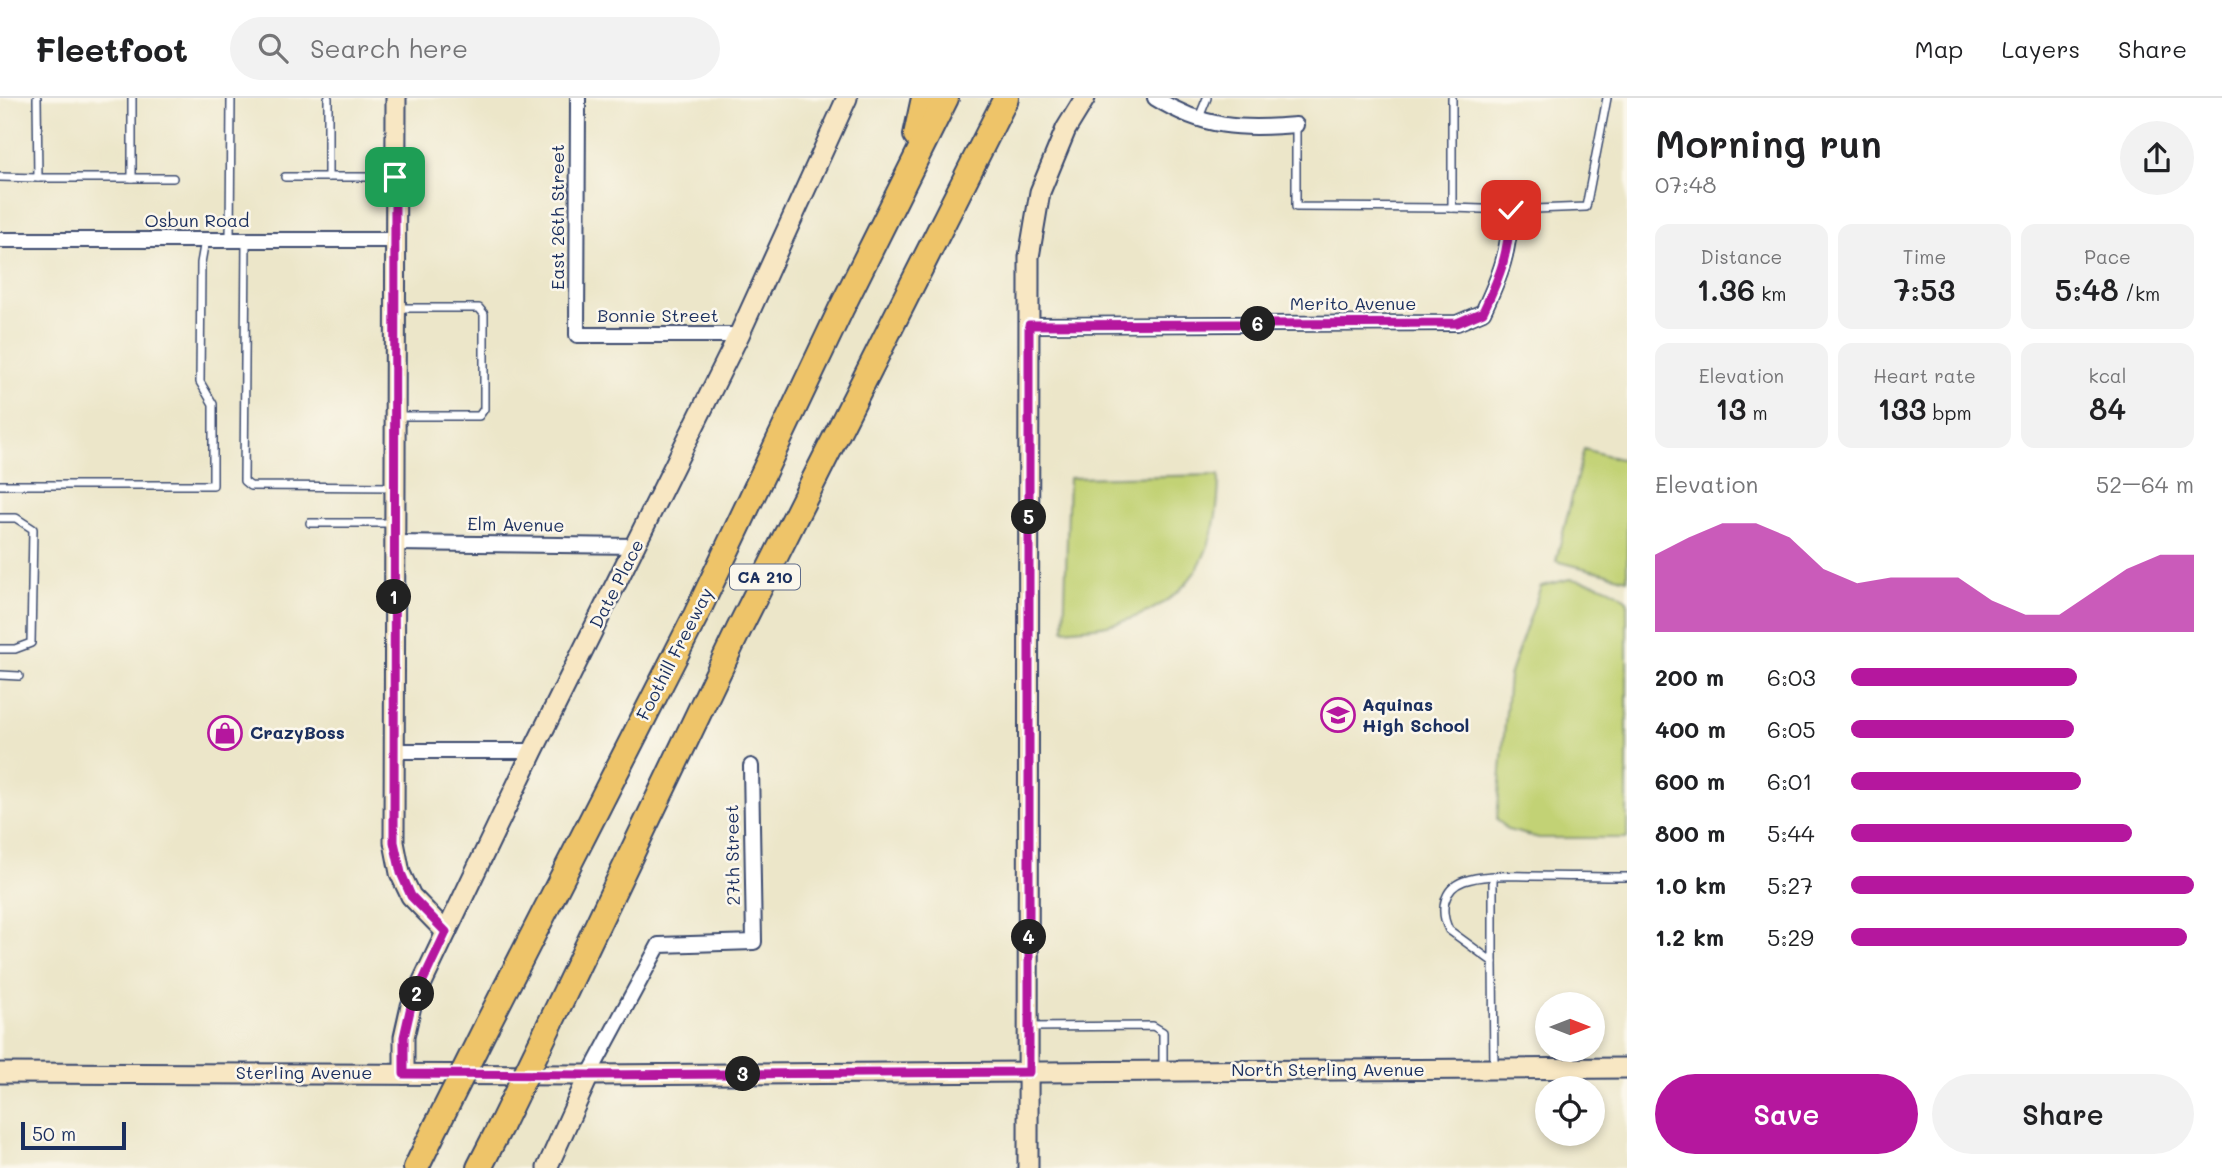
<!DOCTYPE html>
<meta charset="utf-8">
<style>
body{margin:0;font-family:Mali,sans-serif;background:#f2f2f2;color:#202124;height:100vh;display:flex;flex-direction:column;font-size:26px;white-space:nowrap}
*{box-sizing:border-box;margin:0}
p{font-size:23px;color:#757577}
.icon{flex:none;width:38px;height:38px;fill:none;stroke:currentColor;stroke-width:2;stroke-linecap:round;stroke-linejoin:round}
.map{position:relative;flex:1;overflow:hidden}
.side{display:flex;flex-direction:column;background:#fff;width:595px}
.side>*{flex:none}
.needle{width:46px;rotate:90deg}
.controls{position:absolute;left:1535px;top:894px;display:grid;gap:14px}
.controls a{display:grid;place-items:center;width:70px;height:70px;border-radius:50%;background:#fff;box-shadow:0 4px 10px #0003;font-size:35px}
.scale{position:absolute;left:21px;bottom:18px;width:105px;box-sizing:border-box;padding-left:7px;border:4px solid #1b2f5e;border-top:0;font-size:19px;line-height:24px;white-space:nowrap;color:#1b2f5e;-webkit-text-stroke:5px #fbf7ec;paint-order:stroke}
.pin{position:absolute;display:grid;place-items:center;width:60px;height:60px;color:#fff;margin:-30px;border-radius:14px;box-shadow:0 4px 10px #0006}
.km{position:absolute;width:35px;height:35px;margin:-18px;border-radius:50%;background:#222;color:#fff;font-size:19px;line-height:35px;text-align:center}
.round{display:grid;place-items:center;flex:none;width:74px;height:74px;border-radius:37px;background:#f2f2f2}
.summary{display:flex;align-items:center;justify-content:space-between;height:119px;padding:0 28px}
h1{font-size:38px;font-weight:600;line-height:52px}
.stats{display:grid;grid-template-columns:repeat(3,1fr);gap:10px;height:119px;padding:7px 28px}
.stats div{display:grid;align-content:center;border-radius:14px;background:#f2f2f2;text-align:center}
.stats b{font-size:30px;font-weight:600}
.stats small{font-size:19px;font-weight:400}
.stats p{font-size:19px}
.chart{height:196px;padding:14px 28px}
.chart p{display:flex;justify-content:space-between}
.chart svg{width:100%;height:126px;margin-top:7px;fill:#b5179e;opacity:.7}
.primary-button{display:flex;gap:14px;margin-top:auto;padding:14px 28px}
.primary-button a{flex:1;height:80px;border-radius:42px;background:#b5179e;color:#fff;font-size:28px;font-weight:600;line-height:80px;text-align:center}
.primary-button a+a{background:#f2f2f2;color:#202124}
ul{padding:0 28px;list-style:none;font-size:23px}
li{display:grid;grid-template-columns:112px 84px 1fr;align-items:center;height:52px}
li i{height:18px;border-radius:9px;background:#b5179e}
header{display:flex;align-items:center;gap:42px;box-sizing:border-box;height:98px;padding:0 35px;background:#fff;border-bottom:2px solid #e0e0e0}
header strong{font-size:33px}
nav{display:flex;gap:38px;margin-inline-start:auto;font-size:24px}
.search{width:490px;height:63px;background:#f2f2f2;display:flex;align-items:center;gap:18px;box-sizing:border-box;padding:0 24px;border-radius:38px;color:#757577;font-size:26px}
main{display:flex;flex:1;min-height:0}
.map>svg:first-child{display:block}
.green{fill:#c2d274;stroke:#6e8069;stroke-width:2}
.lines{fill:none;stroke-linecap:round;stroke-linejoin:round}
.lane-casing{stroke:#3a4a6e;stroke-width:10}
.street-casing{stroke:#3a4a6e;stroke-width:18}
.secondary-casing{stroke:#3a4a6e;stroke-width:23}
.highway-casing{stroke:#3a4a6e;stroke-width:28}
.lane{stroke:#fff;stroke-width:7}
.street{stroke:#fff;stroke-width:14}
.secondary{stroke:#f8e7c3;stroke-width:19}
.highway{stroke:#eec469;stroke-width:24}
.highway-bridge-casing{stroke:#3a4a6e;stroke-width:28;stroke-linecap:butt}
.highway-bridge{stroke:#eec469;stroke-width:24}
.route-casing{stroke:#fff;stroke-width:14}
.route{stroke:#b5179e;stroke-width:9}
.labels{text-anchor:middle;stroke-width:5;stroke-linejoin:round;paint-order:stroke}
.shield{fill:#fbf7ec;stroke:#5e6b89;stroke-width:2}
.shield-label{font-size:16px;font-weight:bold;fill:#1b2f5e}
.street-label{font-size:18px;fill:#1b2f5e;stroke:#fbf7ec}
.poi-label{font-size:18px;font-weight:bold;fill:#1b2f5e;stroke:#fbf7ec;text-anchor:start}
</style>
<header>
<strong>Fleetfoot</strong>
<div class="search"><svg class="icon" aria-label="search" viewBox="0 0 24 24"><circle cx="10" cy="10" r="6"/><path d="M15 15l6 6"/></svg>Search here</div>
<nav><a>Map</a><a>Layers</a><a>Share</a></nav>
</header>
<main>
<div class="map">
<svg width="1627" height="1070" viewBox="0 0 1627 1070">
<rect width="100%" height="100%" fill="#fbf7ec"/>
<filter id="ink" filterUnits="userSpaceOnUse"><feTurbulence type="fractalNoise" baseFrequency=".0143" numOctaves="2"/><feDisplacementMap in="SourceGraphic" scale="14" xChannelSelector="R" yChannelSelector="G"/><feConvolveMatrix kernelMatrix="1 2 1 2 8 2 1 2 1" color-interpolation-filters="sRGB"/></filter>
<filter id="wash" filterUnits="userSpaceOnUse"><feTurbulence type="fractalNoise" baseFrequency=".00686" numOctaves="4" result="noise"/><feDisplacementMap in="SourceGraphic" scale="28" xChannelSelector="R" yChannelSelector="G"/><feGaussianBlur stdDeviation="1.57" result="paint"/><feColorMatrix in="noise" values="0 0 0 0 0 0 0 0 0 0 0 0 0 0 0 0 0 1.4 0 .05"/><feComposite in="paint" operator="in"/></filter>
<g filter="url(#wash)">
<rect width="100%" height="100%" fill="#ece6c9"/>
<!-- green -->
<g class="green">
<polygon points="1584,351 1627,363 1627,481 1556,463"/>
<path d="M1219,377C1219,457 1189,510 1107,527C1093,530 1078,530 1064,532L1069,380Z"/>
<path d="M1570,481C1592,484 1610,488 1627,502V740H1539L1508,732L1497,721L1509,578L1541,488Z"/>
</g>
</g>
<g filter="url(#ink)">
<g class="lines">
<!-- lane casing -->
<g class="lane-casing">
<g id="lane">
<polyline points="132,0 132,80 173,80"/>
<polyline points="328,0 328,79 394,79"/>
<polyline points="1198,22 1207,0"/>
<polyline points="1296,27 1296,109 1452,110 1452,0"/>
<polyline points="0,79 38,80 37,0"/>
<polyline points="285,79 328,79"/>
<polyline points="38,80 132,80"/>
<polyline points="1452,110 1511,112 1586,109 1607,0"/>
<polyline points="230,142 231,0"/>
<polyline points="246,142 244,383 250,388 394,389"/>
<polyline points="395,318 479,318 484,311 484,216 479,210 399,210"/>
<polyline points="0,387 213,387 213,306 200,284 201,165 205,142"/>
<polyline points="0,420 16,420 33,431 31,545 15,551 0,551"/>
<polyline points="310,425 394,425"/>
<polyline points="0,577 19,578"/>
<polyline points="1493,779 1493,864"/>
<polyline points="1029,929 1153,928 1163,934 1163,972"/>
<path d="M1494,970L1493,864L1449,832C1440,814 1442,791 1464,783C1484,776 1508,778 1529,778C1562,778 1594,779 1627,779"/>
</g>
</g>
<!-- street casing -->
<g class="street-casing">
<g id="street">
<polyline points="578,0 577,237 739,237"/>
<path d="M1155,0C1203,30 1241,32 1296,27"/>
<polyline points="0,142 395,142"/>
<path d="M1029,227L1457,225L1483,214C1501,176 1509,154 1511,112"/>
<polyline points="395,445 637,448"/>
<polyline points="394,653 533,653"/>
<polyline points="589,977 659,847 754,844 751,668"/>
</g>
</g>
<!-- secondary casing -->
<g class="secondary-casing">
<g id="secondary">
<polyline points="396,0 394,744 400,775 411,798 446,834"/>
<polyline points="0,975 589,977 1627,970"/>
<polyline points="404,976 404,939 411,908 533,653 739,237 847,0"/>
<polyline points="547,1070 589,977"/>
<polyline points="1028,1070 1029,159 1040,94 1066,31 1085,0"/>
</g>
</g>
<!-- highway casing -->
<g class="highway-casing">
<g id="highway">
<polyline points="916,37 924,0"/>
<polyline points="550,926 739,531 1006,0"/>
<polyline points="487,927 696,517 841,211 946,0"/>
<polyline points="416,1070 437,1027"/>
<polyline points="479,1070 501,1027"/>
</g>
</g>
<!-- lane -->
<use href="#lane" class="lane"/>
<!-- street -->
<use href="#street" class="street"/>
<!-- secondary -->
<use href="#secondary" class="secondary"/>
<!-- highway -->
<use href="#highway" class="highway"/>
<!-- highway-bridge casing -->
<g class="highway-bridge-casing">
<g id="highway-bridge">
<polyline points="437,1027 487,927"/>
<polyline points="501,1027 550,926"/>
</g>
</g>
<!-- highway-bridge -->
<use href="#highway-bridge" class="highway-bridge"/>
</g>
</g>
<g class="lines" filter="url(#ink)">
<!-- route casing -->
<g class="route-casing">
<path id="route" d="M395,79L394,744L401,775L411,798L446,834L411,908L404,939V976L589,977L1029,974V227L1457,225L1483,214C1502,174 1508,156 1511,112"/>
</g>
<!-- route -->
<use href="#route" class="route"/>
</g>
<!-- icons -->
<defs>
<g id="school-ring" transform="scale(1.75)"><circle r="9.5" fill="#fbf7ec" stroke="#b5179e" stroke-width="1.5"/><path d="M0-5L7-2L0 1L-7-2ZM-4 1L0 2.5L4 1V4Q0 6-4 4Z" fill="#b5179e"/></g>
<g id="shop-ring" transform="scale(1.75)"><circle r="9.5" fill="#fbf7ec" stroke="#b5179e" stroke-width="1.5"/><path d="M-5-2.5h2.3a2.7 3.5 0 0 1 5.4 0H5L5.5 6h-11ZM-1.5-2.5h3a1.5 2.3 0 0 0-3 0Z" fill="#b5179e"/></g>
</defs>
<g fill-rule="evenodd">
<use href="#school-ring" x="1338" y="617"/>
<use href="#shop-ring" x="225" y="635"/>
</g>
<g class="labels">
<!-- shield labels -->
<rect class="shield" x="730" y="466.5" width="70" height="25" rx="5"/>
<g class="shield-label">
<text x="765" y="485">CA 210</text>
</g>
<!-- street labels -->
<g class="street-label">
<text transform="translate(558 119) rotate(-90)" y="6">East 26th Street</text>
<text x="197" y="129">Osbun Road</text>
<text x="1353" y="212">Merito Avenue</text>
<text x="658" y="224">Bonnie Street</text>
<text transform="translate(516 427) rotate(1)" y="6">Elm Avenue</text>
<text transform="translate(617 486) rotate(-63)" y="6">Date Place</text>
<text transform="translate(675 556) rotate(-63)" y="6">Foothill Freeway</text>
<text transform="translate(733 757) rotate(-91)" y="6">27th Street</text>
<text x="1328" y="978">North Sterling Avenue</text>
<text x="304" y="981">Sterling Avenue</text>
</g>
<!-- poi labels -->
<g class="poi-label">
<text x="1362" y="613">Aquinas<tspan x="1362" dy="21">High School</tspan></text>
<text x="250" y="641">CrazyBoss</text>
</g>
</g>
</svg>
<div class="controls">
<a><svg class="needle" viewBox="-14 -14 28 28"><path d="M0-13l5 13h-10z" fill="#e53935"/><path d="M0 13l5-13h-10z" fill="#757577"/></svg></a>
<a><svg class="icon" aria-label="locate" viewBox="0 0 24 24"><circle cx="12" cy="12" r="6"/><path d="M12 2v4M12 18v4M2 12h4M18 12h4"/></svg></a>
</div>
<div class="scale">50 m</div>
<div class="pin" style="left:395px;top:79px;background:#1e9e55"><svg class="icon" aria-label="arrive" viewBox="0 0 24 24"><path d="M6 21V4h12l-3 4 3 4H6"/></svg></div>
<div class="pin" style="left:1511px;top:112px;background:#d93025"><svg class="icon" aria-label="check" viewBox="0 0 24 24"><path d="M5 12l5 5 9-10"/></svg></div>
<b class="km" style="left:394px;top:499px">1</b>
<b class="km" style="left:417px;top:896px">2</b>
<b class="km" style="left:743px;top:976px">3</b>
<b class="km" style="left:1029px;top:839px">4</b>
<b class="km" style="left:1029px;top:419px">5</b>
<b class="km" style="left:1258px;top:226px">6</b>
</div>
<section class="side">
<div class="summary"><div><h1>Morning run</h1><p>07:48</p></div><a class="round"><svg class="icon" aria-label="share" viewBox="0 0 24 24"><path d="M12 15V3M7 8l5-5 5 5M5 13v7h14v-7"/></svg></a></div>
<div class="stats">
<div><p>Distance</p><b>1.36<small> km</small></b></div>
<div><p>Time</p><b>7:53</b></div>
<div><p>Pace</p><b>5:48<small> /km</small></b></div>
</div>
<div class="stats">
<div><p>Elevation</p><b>13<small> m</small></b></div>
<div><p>Heart rate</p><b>133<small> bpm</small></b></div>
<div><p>kcal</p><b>84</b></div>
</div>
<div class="chart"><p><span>Elevation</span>52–64 m</p>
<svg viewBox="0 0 160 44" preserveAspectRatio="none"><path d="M0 44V17L10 11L20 6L30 6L40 11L50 22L60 27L70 25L80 25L90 25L100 33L110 38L120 38L130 30L140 22L150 17L160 17V44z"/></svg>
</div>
<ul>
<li><b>200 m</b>6:03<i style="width:66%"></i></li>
<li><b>400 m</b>6:05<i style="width:65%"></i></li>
<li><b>600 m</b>6:01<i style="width:67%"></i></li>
<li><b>800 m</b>5:44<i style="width:82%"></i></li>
<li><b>1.0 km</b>5:27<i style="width:100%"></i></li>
<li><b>1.2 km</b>5:29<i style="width:98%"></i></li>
</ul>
<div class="primary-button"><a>Save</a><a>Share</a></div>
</section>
</main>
